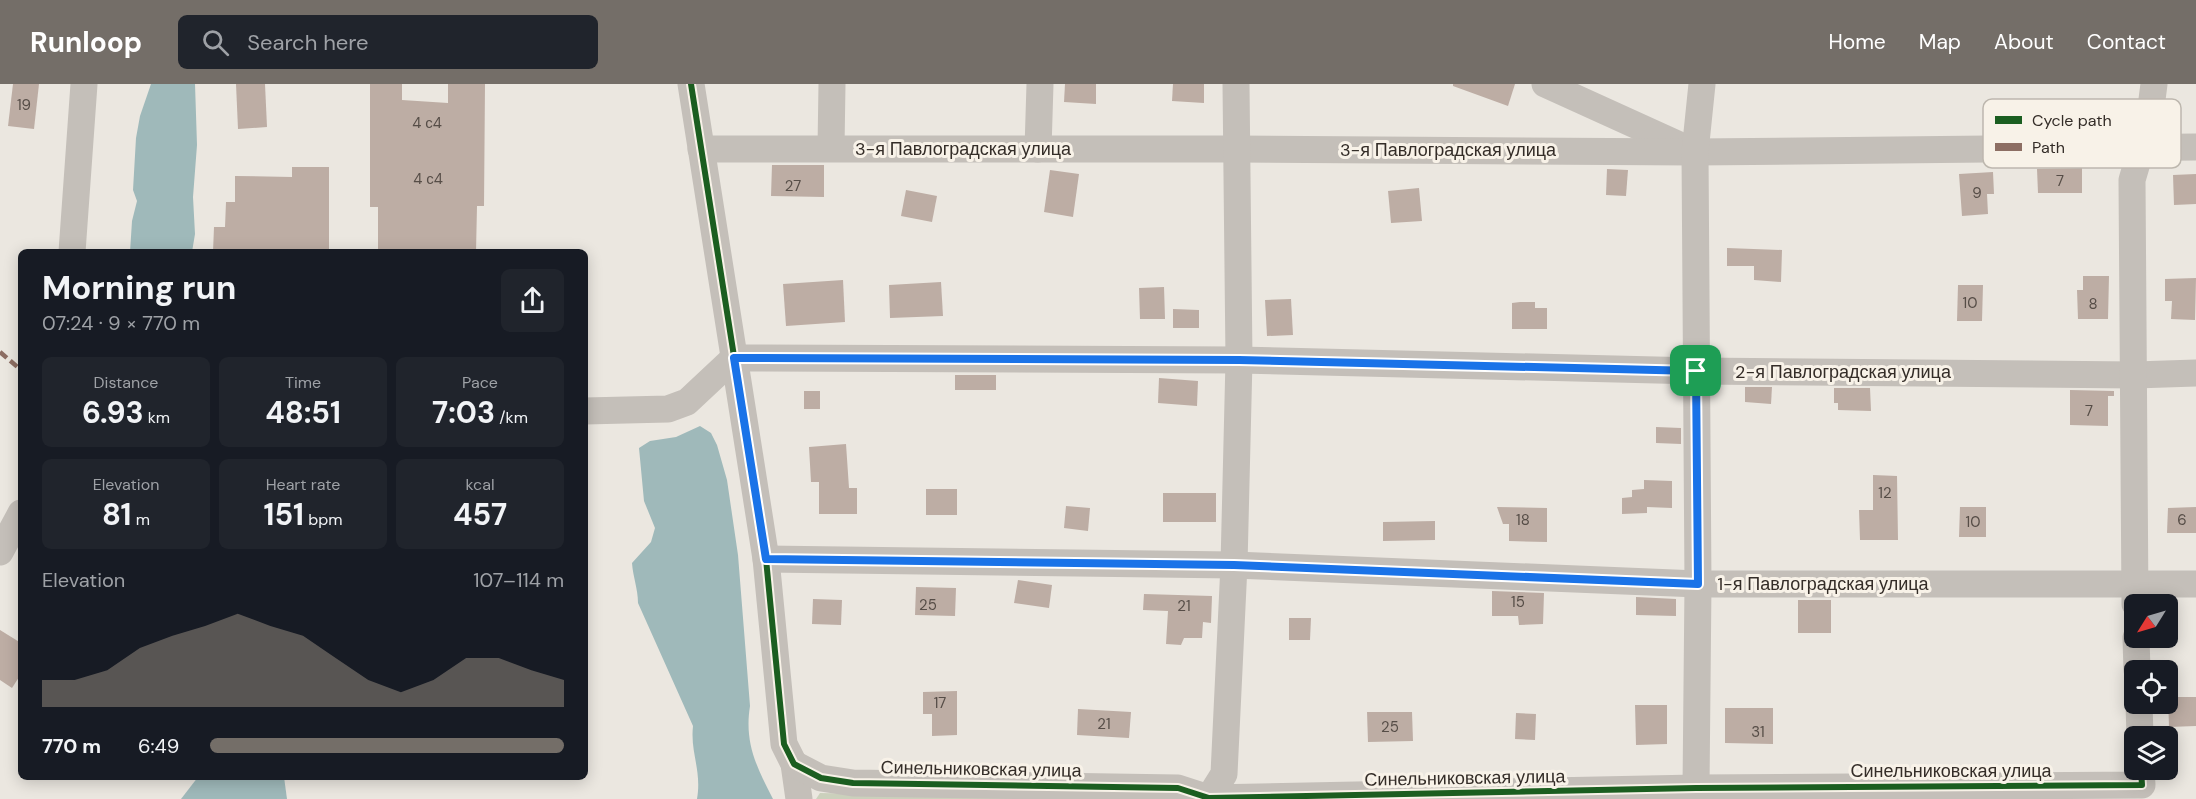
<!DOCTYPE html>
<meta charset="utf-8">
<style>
body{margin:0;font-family:"DM Sans",sans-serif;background:#20242c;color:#f1f3f6;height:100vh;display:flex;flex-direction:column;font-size:22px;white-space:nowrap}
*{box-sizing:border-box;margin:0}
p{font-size:20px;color:#9ea1a6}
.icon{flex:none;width:33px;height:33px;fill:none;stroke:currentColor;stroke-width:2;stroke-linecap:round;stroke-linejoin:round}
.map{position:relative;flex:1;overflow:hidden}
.panel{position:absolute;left:18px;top:165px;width:570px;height:531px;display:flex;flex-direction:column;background:#171b24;border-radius:9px;box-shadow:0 3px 15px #0003}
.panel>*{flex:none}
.needle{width:39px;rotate:233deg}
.buttons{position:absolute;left:2124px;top:510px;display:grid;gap:12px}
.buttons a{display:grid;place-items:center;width:54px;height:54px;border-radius:9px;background:#171b24;box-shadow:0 3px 15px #0003;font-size:30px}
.pin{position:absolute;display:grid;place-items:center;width:51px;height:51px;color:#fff;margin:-26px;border-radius:12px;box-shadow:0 3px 9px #0006}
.round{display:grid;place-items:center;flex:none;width:63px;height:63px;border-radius:9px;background:#20242c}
.overview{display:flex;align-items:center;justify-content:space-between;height:102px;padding:0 24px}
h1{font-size:33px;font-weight:700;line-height:45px}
.stats{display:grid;grid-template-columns:repeat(3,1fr);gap:9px;height:102px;padding:6px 24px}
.stats div{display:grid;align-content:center;border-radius:9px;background:#20242c;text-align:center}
.stats b{font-size:30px;font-weight:700}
.stats small{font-size:16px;font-weight:400}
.stats p{font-size:16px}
.chart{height:168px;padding:12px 24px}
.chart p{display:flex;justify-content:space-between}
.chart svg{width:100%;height:108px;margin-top:6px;fill:#746e68;opacity:.7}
ul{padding:0 24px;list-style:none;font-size:20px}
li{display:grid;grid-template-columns:96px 72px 1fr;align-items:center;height:45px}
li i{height:15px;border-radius:8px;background:#746e68}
header{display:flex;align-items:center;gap:36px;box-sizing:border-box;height:84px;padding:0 30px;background:#746e68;color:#fff}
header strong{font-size:28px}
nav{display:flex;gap:33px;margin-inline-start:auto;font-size:21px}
.search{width:420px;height:54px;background:#20242c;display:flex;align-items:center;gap:15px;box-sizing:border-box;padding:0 21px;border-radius:9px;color:#9ea1a6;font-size:22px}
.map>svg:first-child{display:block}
.green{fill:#cbd0bc}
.water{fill:#9fb9ba}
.building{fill:#bdada4}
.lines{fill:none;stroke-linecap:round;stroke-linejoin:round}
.minor{stroke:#c4bfb9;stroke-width:27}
.quiet{stroke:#8d6e63;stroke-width:4.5;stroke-dasharray:9 4.5;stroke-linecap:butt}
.cycleway-casing{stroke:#f8f2e8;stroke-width:10}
.cycleway{stroke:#1b5e20;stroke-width:6}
.route-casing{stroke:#fff;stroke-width:12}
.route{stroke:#1a73e8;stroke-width:8}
.labels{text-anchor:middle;stroke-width:6;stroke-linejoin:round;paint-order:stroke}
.number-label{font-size:15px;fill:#564d47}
.street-label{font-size:18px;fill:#342d28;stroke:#f8f2e8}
.key{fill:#f8f2e8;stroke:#bdb7ae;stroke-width:1.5}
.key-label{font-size:16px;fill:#342d28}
</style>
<header>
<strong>Runloop</strong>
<div class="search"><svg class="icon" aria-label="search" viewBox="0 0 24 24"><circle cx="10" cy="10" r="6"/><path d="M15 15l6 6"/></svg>Search here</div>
<nav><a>Home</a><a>Map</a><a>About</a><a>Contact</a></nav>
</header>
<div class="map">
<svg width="2196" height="715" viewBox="0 0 2196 715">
<rect width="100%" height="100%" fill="#ebe7e0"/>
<!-- green -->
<polygon class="green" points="820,709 1093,715 816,715"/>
<!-- water -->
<g class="water">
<polygon points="151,0 195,0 197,61 193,113 195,150 192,168 130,168 132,137 137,117 133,106 136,54 140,32"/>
<path d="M700,342L711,349L717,361L727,396L738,471L750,622C744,659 757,684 773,715H697C702,686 690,669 693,642L638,519C638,505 633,493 632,479L651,458L655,444L644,417L639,364L650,357L676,353Z"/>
<polygon points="198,693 284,693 287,715 181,715"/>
</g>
<!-- building -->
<g class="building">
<polygon points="13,0 39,0 34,45 8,42"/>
<polygon points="236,0 265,0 267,43 238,45"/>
<polygon points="370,0 402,0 402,16 448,19 448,0 485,0 484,122 477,122 476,168 378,168 378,123 370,123"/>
<polygon points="1065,0 1096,0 1096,20 1064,18"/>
<polygon points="1173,0 1204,0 1204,19 1172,17"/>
<polygon points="1453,0 1515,0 1508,22 1453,2"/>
<polygon points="772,81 824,81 824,113 771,112"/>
<polygon points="292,83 329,83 329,168 213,168 214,143 225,143 226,118 235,118 235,92 292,93"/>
<polygon points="2082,84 2082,109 2038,109 2037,85"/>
<polygon points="1607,85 1628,86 1626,112 1606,111"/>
<polygon points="1050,86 1079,90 1073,133 1044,128"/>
<polygon points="1993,88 1994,110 1987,110 1988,130 1962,132 1959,90"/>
<polygon points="2196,90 2196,120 2174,121 2173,91"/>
<polygon points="1419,104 1422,137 1391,139 1388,107"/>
<polygon points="906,106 937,112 932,138 901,132"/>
<polygon points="1727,164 1782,166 1781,198 1754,196 1754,182 1727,182"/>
<polygon points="2083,192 2109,192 2108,235 2078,235 2077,206 2083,206"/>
<polygon points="2196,194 2195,236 2171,235 2172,217 2165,217 2165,195"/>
<polygon points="843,196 845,238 786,242 783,200"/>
<polygon points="941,198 943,232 890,234 889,201"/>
<polygon points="1958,201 1983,201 1982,237 1957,237"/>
<polygon points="1164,203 1165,235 1140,235 1139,204"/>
<polygon points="1291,215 1293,251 1267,252 1265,216"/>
<polygon points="1520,218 1535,218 1535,224 1547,224 1547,245 1512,245 1512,219"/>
<polygon points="1173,225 1199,226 1199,244 1173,244"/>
<rect x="955" y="291" width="41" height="15"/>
<polygon points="1159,294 1198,297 1197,322 1158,319"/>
<polygon points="1745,303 1772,303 1771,320 1745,318"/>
<polygon points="1834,304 1870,304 1871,327 1838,326 1838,319 1834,319"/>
<polygon points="2070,306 2114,307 2114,312 2108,312 2108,342 2070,341"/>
<rect x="804" y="307" width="16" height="18"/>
<polygon points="1656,343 1681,344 1681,360 1656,359"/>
<polygon points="846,360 849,404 857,404 857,430 819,430 819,398 811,398 809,363"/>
<polygon points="1873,391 1897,392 1898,456 1860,456 1859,426 1873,426"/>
<polygon points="1644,396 1672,397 1672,424 1647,423 1647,429 1622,430 1622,414 1632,413 1632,406 1644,405"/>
<rect x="926" y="405" width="31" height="26"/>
<rect x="1163" y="409" width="53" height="29"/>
<polygon points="1066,422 1090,424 1088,447 1064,444"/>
<polygon points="1497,423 1547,424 1547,458 1509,457 1509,440 1503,440"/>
<polygon points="1960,423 1986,423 1986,453 1959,453"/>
<polygon points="2196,423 2196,449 2167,449 2168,424"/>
<polygon points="1435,437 1435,456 1383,457 1383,438"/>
<polygon points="1018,496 1052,501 1049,524 1014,519"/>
<polygon points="916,503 956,504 955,532 915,531"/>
<polygon points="1492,507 1544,509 1543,540 1519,541 1518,532 1492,532"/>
<polygon points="1144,510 1212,512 1211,539 1203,538 1202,554 1184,554 1181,561 1166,560 1168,527 1143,526"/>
<polygon points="1636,513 1676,515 1676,532 1636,531"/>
<polygon points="813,515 842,516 841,541 812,540"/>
<rect x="1798" y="516" width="33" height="33"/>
<polygon points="1289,534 1311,534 1310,556 1289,556"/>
<polygon points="0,546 21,559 21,590 12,604 0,596"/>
<polygon points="957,607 957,651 932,652 932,630 923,630 923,608"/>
<polygon points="2168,613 2196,613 2196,642 2169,643"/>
<polygon points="1635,621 1667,621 1667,660 1636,661"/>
<polygon points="1725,624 1773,624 1773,660 1725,659"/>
<polygon points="1078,625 1131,628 1129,654 1077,651"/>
<polygon points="1367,628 1412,628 1413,657 1368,658"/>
<polygon points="1516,629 1536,630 1535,656 1515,655"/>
</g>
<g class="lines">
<!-- minor -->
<g class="minor">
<polyline points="691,0 766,475 784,660 794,680 799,715"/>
<polyline points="1545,0 1686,64"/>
<polyline points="831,64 832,0"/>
<polyline points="701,65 1236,65 1695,68 2196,63"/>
<polyline points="1038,65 1040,0"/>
<polyline points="72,168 84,0"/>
<polyline points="585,327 668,325 687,318 734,274 1239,276 1697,287 2135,291 2196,289"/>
<polyline points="0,468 21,429"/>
<polyline points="766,475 1234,481 1698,500 2196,500"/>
<polyline points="2135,520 2132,96 2137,79 2146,62 2154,0"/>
<polyline points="2136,554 2137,586"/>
<polyline points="2139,620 2140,652"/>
<polyline points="794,680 821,694 853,699 1178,704 1209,714 1696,704 2142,701 2141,686"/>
<polyline points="1696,704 1698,500 1695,68 1702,0"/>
<polyline points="1209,714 1224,690 1234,481 1239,276 1236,0"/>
</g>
<!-- quiet -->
<polyline class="quiet" points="0,268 21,286"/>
<!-- cycleway casing -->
<g class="cycleway-casing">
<polyline id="cycleway" points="691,0 766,475 784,660 794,680 821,694 853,699 1178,704 1209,714 1696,704 2142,701 2141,686"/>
</g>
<!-- cycleway -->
<use href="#cycleway" class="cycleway"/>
</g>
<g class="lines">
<!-- route casing -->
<g class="route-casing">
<polygon id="route" points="734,274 1239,276 1696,287 1698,500 1234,481 766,475"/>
</g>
<!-- route -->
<use href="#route" class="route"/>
</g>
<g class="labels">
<!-- number labels -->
<g class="number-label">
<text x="24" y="26">19</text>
<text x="427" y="44">4 с4</text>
<text x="428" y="100">4 с4</text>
<text x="2060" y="102">7</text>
<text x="793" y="107">27</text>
<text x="1977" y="114">9</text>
<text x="1970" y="224">10</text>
<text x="2093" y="225">8</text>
<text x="2089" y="332">7</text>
<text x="1885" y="414">12</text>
<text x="1523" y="441">18</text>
<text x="2182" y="441">6</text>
<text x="1973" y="443">10</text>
<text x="1518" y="523">15</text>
<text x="928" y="526">25</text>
<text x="1184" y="527">21</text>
<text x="940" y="624">17</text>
<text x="1104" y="645">21</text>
<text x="1390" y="648">25</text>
<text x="1758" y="653">31</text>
</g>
<!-- street labels -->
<g class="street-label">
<text x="963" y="71">3-я Павлоградская улица</text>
<text x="1448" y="72">3-я Павлоградская улица</text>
<text x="1843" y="294">2-я Павлоградская улица</text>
<text x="1823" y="506">1-я Павлоградская улица</text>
<text transform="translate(981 685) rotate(1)" y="6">Синельниковская улица</text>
<text x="1951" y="693">Синельниковская улица</text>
<text transform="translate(1465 694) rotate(-1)" y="6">Синельниковская улица</text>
</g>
</g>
<!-- legend -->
<rect x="1983" y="15" width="198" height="69" rx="9" class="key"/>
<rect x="1995" y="32" width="27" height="8" fill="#1b5e20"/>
<rect x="1995" y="59" width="27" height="8" fill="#8d6e63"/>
<g class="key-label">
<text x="2032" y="42">Cycle path</text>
<text x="2032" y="69">Path</text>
</g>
</svg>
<div class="buttons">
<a><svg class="needle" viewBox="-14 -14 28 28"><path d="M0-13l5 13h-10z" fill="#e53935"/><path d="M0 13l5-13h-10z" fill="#9ea1a6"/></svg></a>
<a><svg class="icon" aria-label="locate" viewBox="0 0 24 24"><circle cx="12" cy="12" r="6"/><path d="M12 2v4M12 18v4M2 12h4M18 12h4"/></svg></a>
<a><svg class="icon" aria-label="layers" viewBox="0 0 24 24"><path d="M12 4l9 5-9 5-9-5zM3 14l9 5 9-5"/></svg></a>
</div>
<div class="pin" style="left:1696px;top:287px;background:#1e9e55"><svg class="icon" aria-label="arrive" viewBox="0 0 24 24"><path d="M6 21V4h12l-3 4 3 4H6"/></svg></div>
<section class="panel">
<div class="overview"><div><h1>Morning run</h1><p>07:24 · 9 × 770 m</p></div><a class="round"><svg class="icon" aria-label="share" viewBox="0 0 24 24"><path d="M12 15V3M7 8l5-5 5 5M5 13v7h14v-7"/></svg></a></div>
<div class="stats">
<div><p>Distance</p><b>6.93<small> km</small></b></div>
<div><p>Time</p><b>48:51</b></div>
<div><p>Pace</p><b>7:03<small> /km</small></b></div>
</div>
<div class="stats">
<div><p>Elevation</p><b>81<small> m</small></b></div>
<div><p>Heart rate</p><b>151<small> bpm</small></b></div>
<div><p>kcal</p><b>457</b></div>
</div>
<div class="chart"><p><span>Elevation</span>107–114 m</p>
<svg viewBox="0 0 160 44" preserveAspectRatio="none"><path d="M0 44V33L10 33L20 29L30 20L40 15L50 11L60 6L70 11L80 15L90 24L100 33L110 38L120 33L130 24L140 24L150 29L160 33V44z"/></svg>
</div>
<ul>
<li><b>770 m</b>6:49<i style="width:100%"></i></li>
</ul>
</section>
</div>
